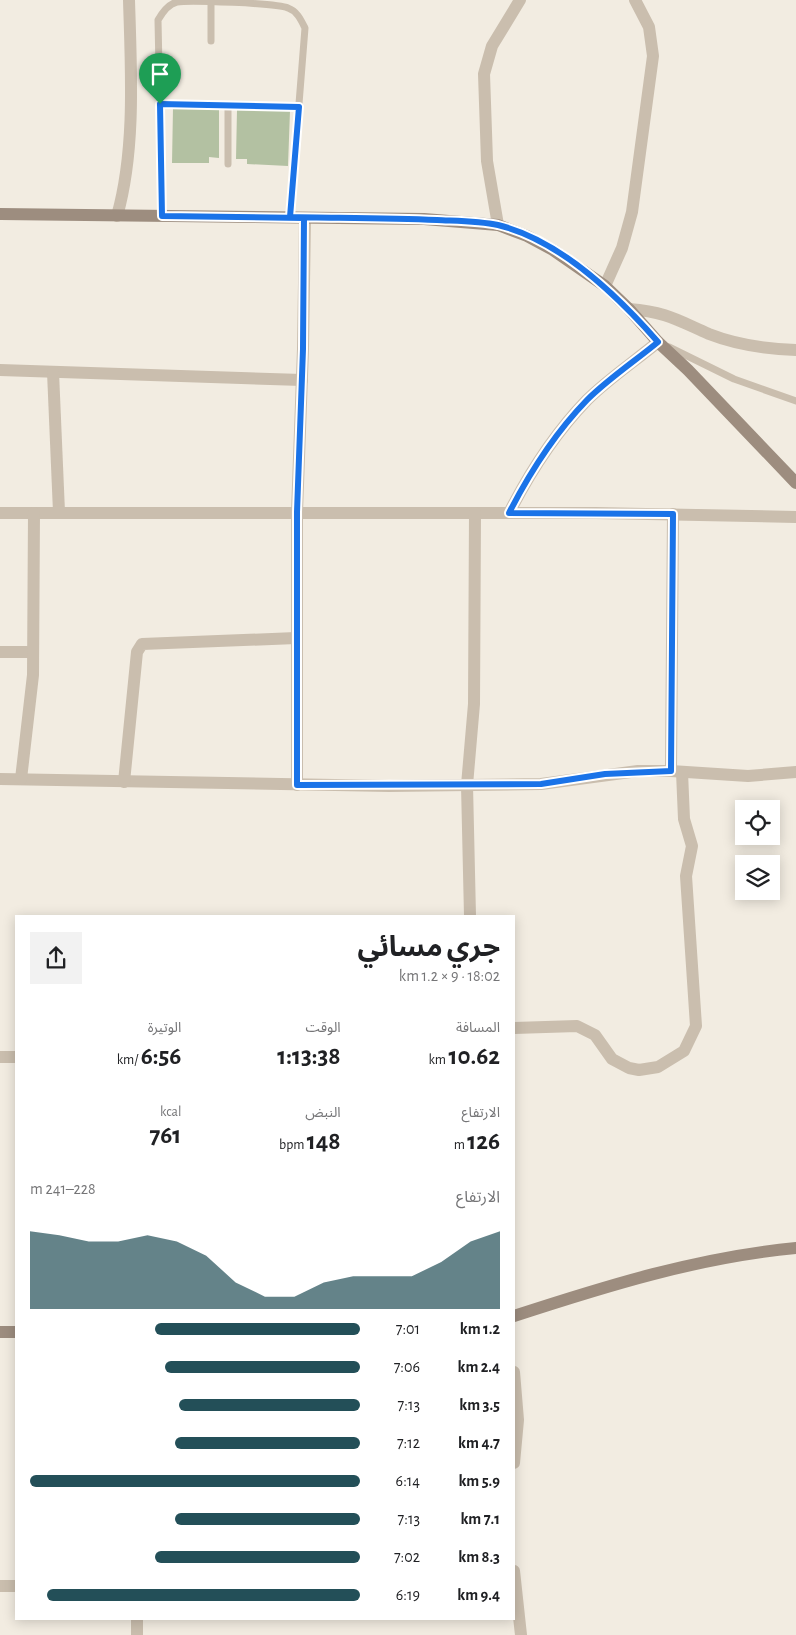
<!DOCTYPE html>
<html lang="ar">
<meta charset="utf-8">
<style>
body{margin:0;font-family:"Alegreya Sans","Noto Sans Arabic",sans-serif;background:#f2f2f2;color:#202124;direction:rtl;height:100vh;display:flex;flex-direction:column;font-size:19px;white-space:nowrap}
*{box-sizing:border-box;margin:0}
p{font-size:16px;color:#757577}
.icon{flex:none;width:28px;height:28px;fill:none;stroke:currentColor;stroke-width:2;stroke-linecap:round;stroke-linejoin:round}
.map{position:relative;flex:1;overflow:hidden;direction:ltr}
.side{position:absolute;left:15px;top:915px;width:500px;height:705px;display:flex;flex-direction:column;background:#fff;border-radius:0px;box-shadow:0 2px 12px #0003;direction:rtl}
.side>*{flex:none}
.controls{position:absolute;left:735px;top:800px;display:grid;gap:10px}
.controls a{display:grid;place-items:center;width:45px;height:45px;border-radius:0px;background:#fff;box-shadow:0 2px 12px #0003;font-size:25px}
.pin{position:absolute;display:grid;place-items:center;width:42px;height:42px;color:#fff;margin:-51px -21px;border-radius:50% 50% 50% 0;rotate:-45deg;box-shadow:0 0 5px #0007}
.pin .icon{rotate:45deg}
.round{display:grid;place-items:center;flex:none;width:52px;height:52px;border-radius:0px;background:#f2f2f2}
.summary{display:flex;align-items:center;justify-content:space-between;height:85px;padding:0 15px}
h1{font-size:28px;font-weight:700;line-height:38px}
.figures{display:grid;grid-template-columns:repeat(3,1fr);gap:8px;height:85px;padding:5px 15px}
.figures div{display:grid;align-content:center}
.figures b{font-size:25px;font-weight:700}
.figures small{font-size:14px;font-weight:400}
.figures p{font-size:14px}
.chart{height:140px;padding:10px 15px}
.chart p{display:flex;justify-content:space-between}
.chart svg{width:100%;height:90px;margin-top:5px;fill:#234f58;opacity:.7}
ul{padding:0 15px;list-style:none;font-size:16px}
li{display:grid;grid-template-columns:80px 60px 1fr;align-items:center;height:38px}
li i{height:12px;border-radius:6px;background:#234f58}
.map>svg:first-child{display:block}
.green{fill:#b3c1a2}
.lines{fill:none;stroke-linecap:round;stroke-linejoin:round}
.lane{stroke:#cabeae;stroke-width:7}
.street{stroke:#cabeae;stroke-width:12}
.secondary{stroke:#9d8d7f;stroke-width:12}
.route-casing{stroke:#fff;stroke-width:10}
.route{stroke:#1a73e8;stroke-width:6}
</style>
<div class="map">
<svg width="796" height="1635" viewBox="0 0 796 1635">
<rect width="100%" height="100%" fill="#f2ece1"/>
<!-- green -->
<g class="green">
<polygon points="173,108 219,109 219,158 209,157 209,163 172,163"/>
<polygon points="237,110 290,111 288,166 247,164 247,159 236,159"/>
</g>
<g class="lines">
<!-- lane -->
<g class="lane">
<polyline points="211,41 211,1"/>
<polyline points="160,104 299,107"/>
<polyline points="228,164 228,105"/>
<path d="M162,216L158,20C162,13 168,4 177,2C189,0 277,3 288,8C297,11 301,20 305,28L290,217"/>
<polyline points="669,347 734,379 796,401"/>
</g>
<!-- street -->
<g class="street">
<path d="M117,216C136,149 131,69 129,0"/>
<polyline points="498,225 487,161 484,74 492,46 520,0"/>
<polyline points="605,286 622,248 632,212 653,56 649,27 635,0"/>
<path d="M629,309C666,312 677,320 709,334C737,345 767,349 796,350"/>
<polyline points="0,370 302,380"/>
<polyline points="53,372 59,512"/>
<polyline points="0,513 596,513 796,517"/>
<path d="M509,513C530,472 555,433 587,400C608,379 635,361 658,342"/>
<polyline points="0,652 31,652"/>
<polyline points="671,771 673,514"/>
<polyline points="0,779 389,786 541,784 638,771 671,771 748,776 796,772"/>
<polyline points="21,779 33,675 34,513"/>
<polyline points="124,782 137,652 142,644 296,638"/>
<polyline points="297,785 297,512 303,349 305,218"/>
<polyline points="470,916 467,785 474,704 475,513"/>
<polyline points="514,1028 577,1026 595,1035 612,1059 629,1068 639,1070 658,1067 684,1051 696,1026 686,876 692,846 684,819 682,772"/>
<polyline points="0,1057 16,1057"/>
<polyline points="514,1372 518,1420 514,1463"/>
<polyline points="514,1571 521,1635"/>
<polyline points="0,1586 16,1586"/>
<polyline points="137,1635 137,1619"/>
</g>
<!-- secondary -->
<g class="secondary">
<polyline points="0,214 424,219 498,225 527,236 553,250 605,286 629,309 658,342 688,370 796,483"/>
<path d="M514,1316C606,1286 699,1257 796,1248"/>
<polyline points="0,1332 16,1332"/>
</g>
</g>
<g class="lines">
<!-- route casing -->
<g class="route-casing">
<path id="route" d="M160,104L162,216L304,218L303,349L297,512V785L541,784L605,774L671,771L673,514L509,513C530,472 555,433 587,400C608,379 635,361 658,342C617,295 560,240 498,225C479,221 457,221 437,220C388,218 339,218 290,217L299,107L160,104"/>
</g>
<!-- route -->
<use href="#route" class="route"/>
</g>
</svg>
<div class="controls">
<a><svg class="icon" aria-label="locate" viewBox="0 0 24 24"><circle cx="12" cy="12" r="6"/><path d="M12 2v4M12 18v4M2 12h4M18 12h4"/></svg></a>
<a><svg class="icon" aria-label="layers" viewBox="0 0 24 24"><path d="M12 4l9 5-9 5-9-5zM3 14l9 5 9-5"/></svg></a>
</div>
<div class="pin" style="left:160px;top:104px;background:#1e9e55"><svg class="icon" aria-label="arrive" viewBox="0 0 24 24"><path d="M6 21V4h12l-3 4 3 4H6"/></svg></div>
<section class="side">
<div class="summary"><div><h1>جري مسائي</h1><p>18:02 · 9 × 1.2 km</p></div><a class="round"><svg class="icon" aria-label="share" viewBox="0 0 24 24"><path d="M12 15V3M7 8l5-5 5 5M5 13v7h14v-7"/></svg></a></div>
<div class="figures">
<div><p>المسافة</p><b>10.62<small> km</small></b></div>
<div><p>الوقت</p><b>1:13:38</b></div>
<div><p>الوتيرة</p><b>6:56<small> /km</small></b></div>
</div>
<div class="figures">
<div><p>الارتفاع</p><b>126<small> m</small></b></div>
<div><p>النبض</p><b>148<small> bpm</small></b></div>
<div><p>kcal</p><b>761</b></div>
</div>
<div class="chart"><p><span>الارتفاع</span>228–241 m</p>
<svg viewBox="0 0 160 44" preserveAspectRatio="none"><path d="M0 44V6L10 8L20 11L30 11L40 8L50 11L60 18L70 31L80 38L90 38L100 31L110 28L120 28L130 28L140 21L150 11L160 6V44z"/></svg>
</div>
<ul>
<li><b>1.2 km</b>7:01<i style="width:62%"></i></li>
<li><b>2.4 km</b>7:06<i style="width:59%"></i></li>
<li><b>3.5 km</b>7:13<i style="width:55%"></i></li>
<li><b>4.7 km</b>7:12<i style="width:56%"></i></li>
<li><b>5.9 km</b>6:14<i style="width:100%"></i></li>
<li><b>7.1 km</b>7:13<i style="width:56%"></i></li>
<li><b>8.3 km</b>7:02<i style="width:62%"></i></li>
<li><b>9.4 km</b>6:19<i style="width:95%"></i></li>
</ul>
</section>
</div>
